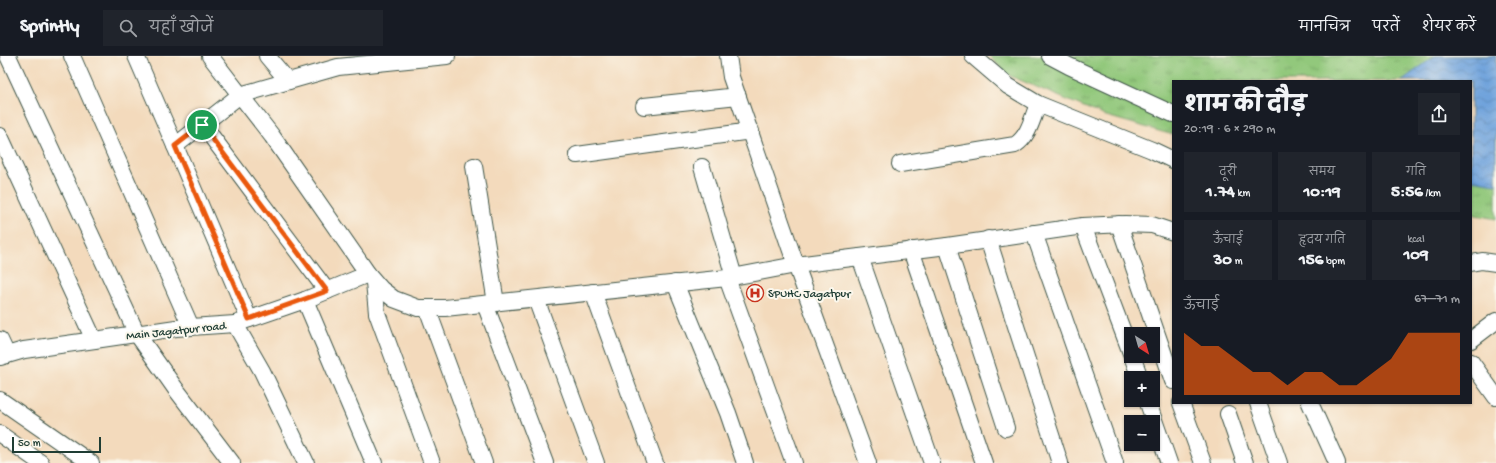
<!DOCTYPE html>
<html lang="hi">
<meta charset="utf-8">
<style>
body{margin:0;font-family:"Gochi Hand","Playpen Sans Deva",sans-serif;background:#20242c;color:#f1f3f6;height:100vh;display:flex;flex-direction:column;font-size:15px;white-space:nowrap}
*{box-sizing:border-box;margin:0}
p{font-size:13px;color:#9ea1a6}
.icon{flex:none;width:22px;height:22px;fill:none;stroke:currentColor;stroke-width:2;stroke-linecap:round;stroke-linejoin:round}
.map{position:relative;flex:1;overflow:hidden}
.panel{position:absolute;left:1172px;top:24px;width:300px;height:324px;display:flex;flex-direction:column;background:#171b24;border-radius:0px;box-shadow:0 1px 3px #0004}
.panel>*{flex:none}
.needle{width:26px;rotate:143deg}
.fabs{position:absolute;left:1124px;top:271px;display:grid;gap:8px}
.fabs a{display:grid;place-items:center;width:36px;height:36px;border-radius:0px;background:#171b24;box-shadow:0 1px 3px #0004;font-size:20px}
.scale{position:absolute;left:12px;bottom:10px;width:89px;box-sizing:border-box;padding-left:4px;border:2px solid #1f3d34;border-top:0;font-size:11px;line-height:14px;white-space:nowrap;color:#1f3d34;-webkit-text-stroke:3px #fbf7ec;paint-order:stroke}
.pin{position:absolute;display:grid;place-items:center;width:34px;height:34px;color:#fff;margin:-17px;border:2px solid #fff;border-radius:50%;box-shadow:0 1px 4px #0007}
.round{display:grid;place-items:center;flex:none;width:42px;height:42px;border-radius:0px;background:#20242c}
.summary{display:flex;align-items:center;justify-content:space-between;height:68px;padding:0 12px}
h1{font-size:22px;font-weight:800;line-height:30px}
.figures{display:grid;grid-template-columns:repeat(3,1fr);gap:6px;height:68px;padding:4px 12px}
.figures div{display:grid;align-content:center;border-radius:0px;background:#20242c;text-align:center}
.figures b{font-size:17px;font-weight:800}
.figures small{font-size:11px;font-weight:400}
.figures p{font-size:11px}
.chart{height:112px;padding:8px 12px}
.chart p{display:flex;justify-content:space-between}
.chart svg{width:100%;height:72px;margin-top:4px;fill:#ea580c;opacity:.7}
header{display:flex;align-items:center;gap:24px;box-sizing:border-box;height:56px;padding:0 20px;background:#171b24;border-bottom:1px solid #363941}
header strong{font-size:19px}
nav{display:flex;gap:22px;margin-inline-start:auto;font-size:14px}
.search{width:280px;height:36px;background:#20242c;display:flex;align-items:center;gap:10px;box-sizing:border-box;padding:0 14px;border-radius:0px;color:#9ea1a6;font-size:15px}
.map>svg:first-child{display:block}
.park{fill:url(#park-tufts);stroke:#588258}
.water{fill:url(#water-waves);stroke:#487088}
.lines{fill:none;stroke-linecap:round;stroke-linejoin:round}
.minor-casing{stroke:#3f5548;stroke-width:18}
.minor{stroke:#fff;stroke-width:16}
.route-casing{stroke:#fff;stroke-width:8}
.route{stroke:#ea580c;stroke-width:5}
.labels{text-anchor:middle;stroke-width:4;stroke-linejoin:round;paint-order:stroke}
.poi-label{font-size:12px;fill:#1f3d34;stroke:#fbf7ec;text-anchor:start}
.street-label{font-size:12px;fill:#1f3d34;stroke:#fbf7ec}
</style>
<header>
<strong>Sprintly</strong>
<div class="search"><svg class="icon" aria-label="search" viewBox="0 0 24 24"><circle cx="10" cy="10" r="6"/><path d="M15 15l6 6"/></svg>यहाँ खोजें</div>
<nav><a>मानचित्र</a><a>परतें</a><a>शेयर करें</a></nav>
</header>
<div class="map">
<svg width="1496" height="407" viewBox="0 0 1496 407">
<defs>
<pattern id="park-tufts" width="24" height="20" patternUnits="userSpaceOnUse"><rect width="24" height="20" fill="#92c87b"/><path d="M3 7l-1-3M5 7V3M7 7l1-3M15 17l-1-3M17 17v-4M19 17l1-3" fill="none" stroke="#77a466"/></pattern>
<pattern id="water-waves" width="16" height="10" patternUnits="userSpaceOnUse"><rect width="16" height="10" fill="#70a3dc"/><path d="M0 5q4-4 8 0t8 0" fill="none" stroke="#5b86b3"/></pattern>
</defs>
<rect width="100%" height="100%" fill="#fbf7ec"/>
<filter id="ink" filterUnits="userSpaceOnUse"><feTurbulence type="fractalNoise" baseFrequency=".025" numOctaves="2"/><feDisplacementMap in="SourceGraphic" scale="8" xChannelSelector="R" yChannelSelector="G"/><feConvolveMatrix kernelMatrix="1 2 1 2 8 2 1 2 1" color-interpolation-filters="sRGB"/></filter>
<filter id="wash" filterUnits="userSpaceOnUse"><feTurbulence type="fractalNoise" baseFrequency=".012" numOctaves="4" result="noise"/><feDisplacementMap in="SourceGraphic" scale="16" xChannelSelector="R" yChannelSelector="G"/><feGaussianBlur stdDeviation="0.9" result="paint"/><feColorMatrix in="noise" values="0 0 0 0 0 0 0 0 0 0 0 0 0 0 0 0 0 1.4 0 .05"/><feComposite in="paint" operator="in"/></filter>
<g filter="url(#wash)">
<rect width="100%" height="100%" fill="#f3dabc"/>
<!-- park -->
<polygon class="park" points="989,0 1496,0 1496,163 1471,158 1471,25 1173,25 1173,79 1103,59 1008,19"/>
<!-- water -->
<polygon class="water" points="1435,0 1496,0 1496,128 1471,124 1471,25 1401,25"/>
</g>
<g filter="url(#ink)">
<g class="lines">
<!-- minor casing -->
<g class="minor-casing">
<g id="minor">
<polyline points="8,0 137,278 175,332 232,407"/>
<polyline points="72,0 191,271"/>
<polyline points="136,0 175,90"/>
<polyline points="210,0 272,80 368,218 381,233 394,243 418,252 445,252 727,222 796,209 947,190 1083,170 1125,168 1152,169 1173,176"/>
<polyline points="267,0 288,25"/>
<polyline points="728,0 731,21 796,209 868,407"/>
<polyline points="973,0 1008,30 1038,48 1152,94 1173,104"/>
<polyline points="1050,0 1069,10 1173,58"/>
<polyline points="644,50 738,40"/>
<polyline points="203,69 327,235"/>
<polyline points="0,80 94,284"/>
<polyline points="577,99 751,75"/>
<path d="M900,108L1015,89C1029,80 1032,63 1038,48"/>
<polyline points="474,110 496,247"/>
<polyline points="702,111 734,221"/>
<polyline points="1119,168 1173,325"/>
<polyline points="1083,170 1131,297"/>
<polyline points="1034,177 1115,407"/>
<polyline points="988,183 1060,407"/>
<polyline points="947,190 1006,372"/>
<polyline points="911,194 984,407"/>
<polyline points="860,201 932,407"/>
<polyline points="1471,207 1482,205 1496,207"/>
<polyline points="727,222 794,407"/>
<polyline points="374,226 377,257 432,407"/>
<polyline points="675,227 728,357 745,407"/>
<polyline points="593,236 655,407"/>
<polyline points="536,243 596,407"/>
<polyline points="305,244 374,407"/>
<polyline points="485,248 545,407"/>
<polyline points="427,252 484,407"/>
<polyline points="249,263 175,90 240,39 338,11 447,0"/>
<polyline points="235,268 262,315 306,407"/>
<polyline points="0,284 7,299"/>
<polyline points="1471,284 1496,265"/>
<polyline points="1132,300 1140,322"/>
<polyline points="0,301 24,294 88,285 176,272 235,268 305,244 368,218"/>
<polyline points="1471,306 1496,341"/>
<polyline points="0,344 91,407"/>
<polyline points="1147,344 1169,407"/>
<polyline points="1181,347 1203,407"/>
<polyline points="1258,347 1279,407"/>
<polyline points="1310,347 1337,407"/>
<polyline points="1228,358 1245,407"/>
<polyline points="0,378 41,407"/>
</g>
</g>
<!-- minor -->
<use href="#minor" class="minor"/>
</g>
</g>
<g class="lines" filter="url(#ink)">
<!-- route casing -->
<g class="route-casing">
<polygon id="route" points="202,69 327,235 249,263 175,90"/>
</g>
<!-- route -->
<use href="#route" class="route"/>
</g>
<!-- icons -->
<defs>
<g id="hospital-ring" transform="scale(0.9)"><circle r="9.5" fill="#fbf7ec" stroke="#c8321e" stroke-width="1.5"/><path d="M-5-5h3v3.5h4V-5h3V5h-3V1.5h-4V5h-3Z" fill="#c8321e"/></g>
</defs>
<g fill-rule="evenodd">
<use href="#hospital-ring" x="755" y="237"/>
</g>
<g class="labels">
<!-- poi labels -->
<g class="poi-label">
<text x="768" y="241">SPUHC Jagatpur</text>
</g>
<!-- street labels -->
<g class="street-label">
<text transform="translate(176 274) rotate(-6)" y="4">Main Jagatpur road</text>
</g>
</g>
</svg>
<div class="fabs">
<a><svg class="needle" viewBox="-14 -14 28 28"><path d="M0-13l5 13h-10z" fill="#e53935"/><path d="M0 13l5-13h-10z" fill="#9ea1a6"/></svg></a>
<a>+</a>
<a>−</a>
</div>
<div class="scale">50 m</div>
<div class="pin" style="left:202px;top:69px;background:#1e9e55"><svg class="icon" aria-label="arrive" viewBox="0 0 24 24"><path d="M6 21V4h12l-3 4 3 4H6"/></svg></div>
<section class="panel">
<div class="summary"><div><h1>शाम की दौड़</h1><p>20:19 · 6 × 290 m</p></div><a class="round"><svg class="icon" aria-label="share" viewBox="0 0 24 24"><path d="M12 15V3M7 8l5-5 5 5M5 13v7h14v-7"/></svg></a></div>
<div class="figures">
<div><p>दूरी</p><b>1.74<small> km</small></b></div>
<div><p>समय</p><b>10:19</b></div>
<div><p>गति</p><b>5:56<small> /km</small></b></div>
</div>
<div class="figures">
<div><p>ऊँचाई</p><b>30<small> m</small></b></div>
<div><p>हृदय गति</p><b>156<small> bpm</small></b></div>
<div><p>kcal</p><b>109</b></div>
</div>
<div class="chart"><p><span>ऊँचाई</span>67–71 m</p>
<svg viewBox="0 0 160 44" preserveAspectRatio="none"><path d="M0 44V6L10 14L20 14L30 22L40 30L50 30L60 38L70 30L80 30L90 38L100 38L110 30L120 22L130 6L140 6L150 6L160 6V44z"/></svg>
</div>
</section>
</div>
